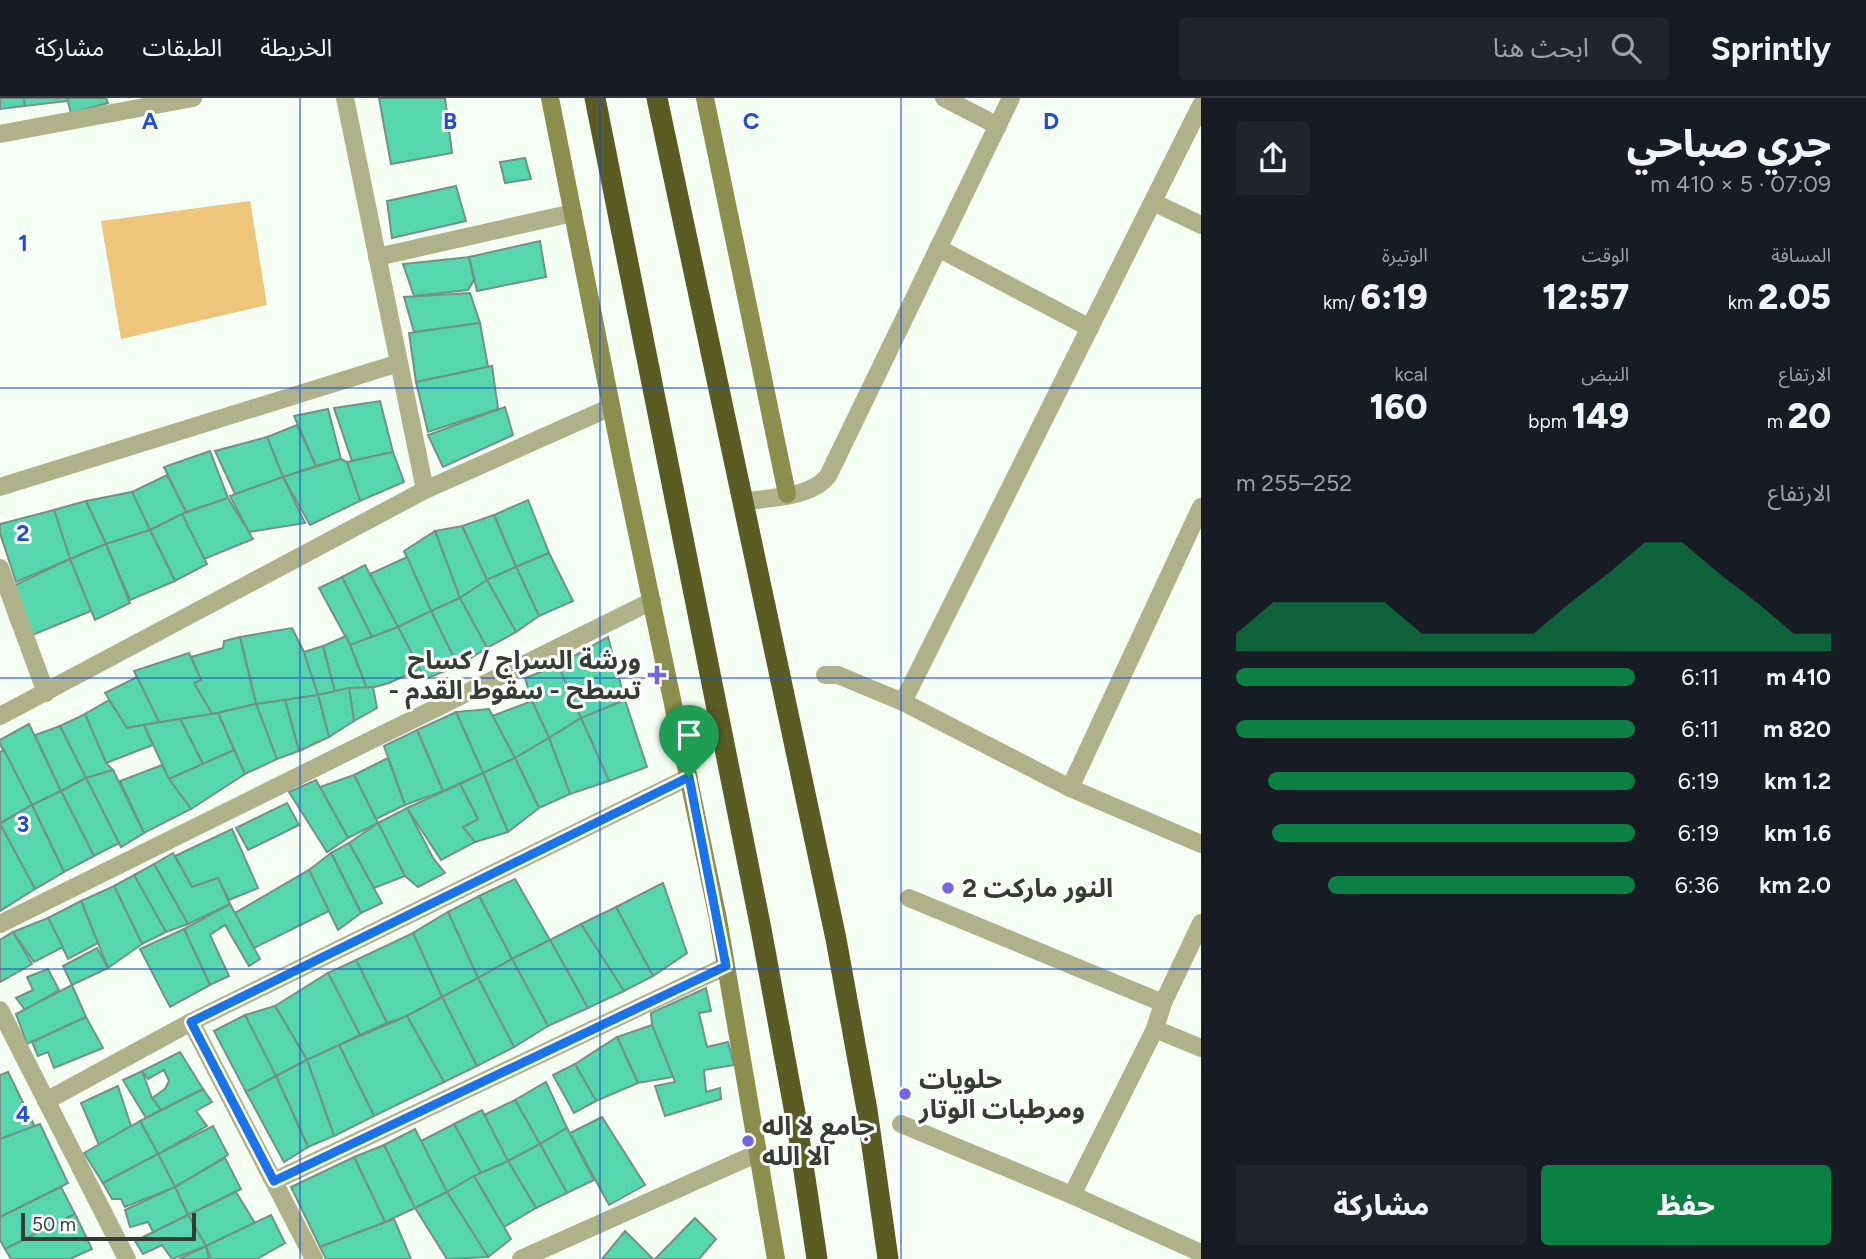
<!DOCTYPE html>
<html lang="ar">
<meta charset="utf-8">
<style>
body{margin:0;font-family:Figtree,"Noto Sans Arabic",sans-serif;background:#20242c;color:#f1f3f6;direction:rtl;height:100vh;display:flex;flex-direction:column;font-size:26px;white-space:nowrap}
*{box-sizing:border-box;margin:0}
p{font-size:23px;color:#9ea1a6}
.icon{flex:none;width:38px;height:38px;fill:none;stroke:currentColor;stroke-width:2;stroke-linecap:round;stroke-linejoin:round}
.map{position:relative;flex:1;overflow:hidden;direction:ltr}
.side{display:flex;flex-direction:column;background:#171b24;width:665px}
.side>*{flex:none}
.scale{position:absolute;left:21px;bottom:18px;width:175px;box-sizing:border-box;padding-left:7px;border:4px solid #353d33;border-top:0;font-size:19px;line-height:24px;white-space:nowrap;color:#353d33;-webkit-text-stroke:5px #fff;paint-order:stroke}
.pin{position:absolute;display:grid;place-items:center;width:60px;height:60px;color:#fff;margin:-72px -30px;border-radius:50% 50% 50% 0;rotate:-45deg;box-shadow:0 0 7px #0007}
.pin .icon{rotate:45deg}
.round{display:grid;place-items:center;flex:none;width:74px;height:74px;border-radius:7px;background:#20242c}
.head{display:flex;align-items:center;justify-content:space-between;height:119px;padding:0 35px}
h1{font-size:38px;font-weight:800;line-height:52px}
.metrics{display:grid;grid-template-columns:repeat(3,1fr);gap:10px;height:119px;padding:7px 35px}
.metrics div{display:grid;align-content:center}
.metrics b{font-size:35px;font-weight:800}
.metrics small{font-size:19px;font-weight:400}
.metrics p{font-size:19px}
.chart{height:196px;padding:14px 35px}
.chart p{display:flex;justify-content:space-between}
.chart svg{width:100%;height:126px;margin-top:7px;fill:#0b8043;opacity:.7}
.primary-button{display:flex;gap:14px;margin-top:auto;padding:14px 35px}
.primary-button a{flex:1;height:80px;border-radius:7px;background:#0b8043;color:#fff;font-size:28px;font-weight:800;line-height:80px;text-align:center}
.primary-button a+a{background:#20242c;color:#f1f3f6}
ul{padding:0 35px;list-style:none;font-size:23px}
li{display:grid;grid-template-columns:112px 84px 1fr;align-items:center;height:52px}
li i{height:18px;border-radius:9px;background:#0b8043}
header{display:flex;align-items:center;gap:42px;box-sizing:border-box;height:98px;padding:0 35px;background:#171b24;border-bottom:2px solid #363941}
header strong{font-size:33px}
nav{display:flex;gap:38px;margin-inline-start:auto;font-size:24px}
.search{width:490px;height:63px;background:#20242c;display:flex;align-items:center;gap:18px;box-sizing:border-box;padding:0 24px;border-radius:7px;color:#9ea1a6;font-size:26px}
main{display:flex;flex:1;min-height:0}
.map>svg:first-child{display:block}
.green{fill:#edc57b}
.building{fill:#55d6ad;stroke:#729285;stroke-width:2}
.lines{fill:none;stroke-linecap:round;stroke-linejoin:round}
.street{stroke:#afb288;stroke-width:18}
.secondary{stroke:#8b8e4d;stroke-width:18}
.highway{stroke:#5a5c24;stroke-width:21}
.route-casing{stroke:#fff;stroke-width:14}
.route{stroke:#1a73e8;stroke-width:9}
.grid{fill:none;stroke:#1d4ed8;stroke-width:2;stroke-opacity:0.55}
.poi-dot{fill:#7466e1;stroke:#fff;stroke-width:2.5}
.labels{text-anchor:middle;stroke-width:6;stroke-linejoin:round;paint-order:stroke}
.poi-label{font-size:26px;font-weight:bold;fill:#353d33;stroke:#fff;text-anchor:start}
.grid-label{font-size:23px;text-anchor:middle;font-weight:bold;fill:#1d4ed8;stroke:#fff;stroke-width:6;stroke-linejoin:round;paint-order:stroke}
</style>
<header>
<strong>Sprintly</strong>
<div class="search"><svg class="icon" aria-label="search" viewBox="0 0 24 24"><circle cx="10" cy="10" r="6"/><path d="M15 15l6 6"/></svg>ابحث هنا</div>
<nav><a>الخريطة</a><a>الطبقات</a><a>مشاركة</a></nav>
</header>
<main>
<section class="side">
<div class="head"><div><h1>جري صباحي</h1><p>07:09 · 5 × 410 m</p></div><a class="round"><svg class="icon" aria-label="share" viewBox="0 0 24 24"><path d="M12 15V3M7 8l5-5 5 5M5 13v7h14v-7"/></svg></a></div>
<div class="metrics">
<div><p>المسافة</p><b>2.05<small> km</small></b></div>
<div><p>الوقت</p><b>12:57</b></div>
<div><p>الوتيرة</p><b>6:19<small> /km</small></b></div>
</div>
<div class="metrics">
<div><p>الارتفاع</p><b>20<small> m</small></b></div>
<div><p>النبض</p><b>149<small> bpm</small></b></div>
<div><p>kcal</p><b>160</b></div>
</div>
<div class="chart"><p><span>الارتفاع</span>252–255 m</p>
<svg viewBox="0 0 160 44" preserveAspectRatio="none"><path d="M0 44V38L10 27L20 27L30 27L40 27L50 38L60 38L70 38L80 38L90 27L100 17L110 6L120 6L130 17L140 27L150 38L160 38V44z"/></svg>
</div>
<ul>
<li><b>410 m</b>6:11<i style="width:100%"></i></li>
<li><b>820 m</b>6:11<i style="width:100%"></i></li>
<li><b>1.2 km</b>6:19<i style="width:92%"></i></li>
<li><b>1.6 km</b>6:19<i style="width:91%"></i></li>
<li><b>2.0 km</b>6:36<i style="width:77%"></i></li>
</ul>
<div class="primary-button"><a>حفظ</a><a>مشاركة</a></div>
</section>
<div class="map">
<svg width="1201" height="1161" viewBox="0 0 1201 1161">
<rect width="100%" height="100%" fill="#f6fff4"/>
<!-- green -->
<polygon class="green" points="250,103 267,207 121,241 101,123"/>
<!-- building -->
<g class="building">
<polygon points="0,0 24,0 25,8 0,11"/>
<polygon points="24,0 67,0 68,3 25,8"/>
<polygon points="67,0 106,0 108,5 71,15"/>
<polygon points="379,0 445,0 452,55 391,66"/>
<polygon points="525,60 531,81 505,85 500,64"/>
<polygon points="456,88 466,123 392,140 387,103"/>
<polygon points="540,143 546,179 477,193 469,159"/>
<polygon points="469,159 474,182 468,192 414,198 403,166"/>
<polygon points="470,195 480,225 414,234 404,199"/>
<polygon points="480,225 488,269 416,284 409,235"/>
<polygon points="492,268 498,311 428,334 416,284"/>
<polygon points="380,303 393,354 352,363 334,310"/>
<polygon points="505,309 513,337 443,369 428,337"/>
<polygon points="328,311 341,361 316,368 294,318"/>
<polygon points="297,327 316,368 283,379 267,339"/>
<polygon points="267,339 283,379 235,396 215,353"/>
<polygon points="210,353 228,400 186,414 164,369"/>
<polygon points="393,354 404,384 360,403 347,364"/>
<polygon points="341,361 347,364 360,403 310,427 283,379"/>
<polygon points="167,377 186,414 150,432 132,394"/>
<polygon points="283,379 305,425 249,434 230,398"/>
<polygon points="132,394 150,432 106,446 86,403"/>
<polygon points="228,400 253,441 204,461 182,416"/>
<polygon points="528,402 549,455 516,469 494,417"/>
<polygon points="86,403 106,446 70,461 54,412"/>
<polygon points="54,412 70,461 16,484 0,435 0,426"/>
<polygon points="182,416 207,466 175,483 150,432"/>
<polygon points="494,417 516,469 487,482 462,428"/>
<polygon points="462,428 487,482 460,500 435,433"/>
<polygon points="150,432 175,483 130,502 106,446"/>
<polygon points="435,433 460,500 431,513 404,453"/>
<polygon points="106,446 130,505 95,522 70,461"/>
<polygon points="549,455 573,503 539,518 516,469"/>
<polygon points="407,459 431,513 398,529 370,476"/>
<polygon points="70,461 91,513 30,538 13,488"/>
<polygon points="365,467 398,529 372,539 342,479"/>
<polygon points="516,469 539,518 516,534 487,482"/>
<polygon points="342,479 372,539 350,547 319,490"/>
<polygon points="487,482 516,534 487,550 460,500"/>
<polygon points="460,500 487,550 458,568 431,513"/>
<polygon points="431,513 458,568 425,581 398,529"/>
<polygon points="398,529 420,571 389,585 367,591 350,547"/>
<polygon points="292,530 304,554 318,597 256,606 240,539"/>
<polygon points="346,538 350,547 367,591 349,590 335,594 323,548"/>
<polygon points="240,539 256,606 212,616 194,585 201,582 191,559 223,550 224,543"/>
<polygon points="608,539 625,602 581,620 558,567"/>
<polygon points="323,548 335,594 318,597 304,554"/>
<polygon points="189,555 201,582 194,585 212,616 159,624 134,573"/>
<polygon points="558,567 581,620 549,640 532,603 525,580"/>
<polygon points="137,579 159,624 127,630 105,595"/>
<polygon points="373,589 377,610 354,623 349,590"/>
<polygon points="349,590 354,623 329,639 318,597"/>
<polygon points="318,597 329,639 299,653 285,602"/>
<polygon points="109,602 127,630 144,627 153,647 106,665 85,616"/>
<polygon points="285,602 299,653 277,661 256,606"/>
<polygon points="625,602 647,669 609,683 581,620"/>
<polygon points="532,603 549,640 515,660 492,618"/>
<polygon points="256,606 277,661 245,676 218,615"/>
<polygon points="489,611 515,660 483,675 456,614"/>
<polygon points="456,614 483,675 443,693 417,632"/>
<polygon points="218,615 234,652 203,666 180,621"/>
<polygon points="85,616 106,665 113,672 86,680 60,628"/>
<polygon points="581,620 609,683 570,696 549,640"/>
<polygon points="180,621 203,666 169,681 144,627"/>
<polygon points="29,626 61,693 32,707 0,646 0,642"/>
<polygon points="60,628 86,680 61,693 35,637"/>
<polygon points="417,632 443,693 405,707 384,648"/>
<polygon points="549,640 570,696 539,710 515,660"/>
<polygon points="4,652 32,707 0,725 0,654"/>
<polygon points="234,652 245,676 191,711 169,681"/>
<polygon points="388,660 405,707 376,721 354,677"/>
<polygon points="515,660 539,710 508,734 483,675"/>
<polygon points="162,667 169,681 191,711 144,735 120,683"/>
<polygon points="113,672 144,735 121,749 86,680"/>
<polygon points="483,675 508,734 475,744 463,729 478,721 460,686"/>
<polygon points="354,677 378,725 348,740 320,689"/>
<polygon points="86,680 119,745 94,758 61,693"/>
<polygon points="316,682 348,740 327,754 289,694"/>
<polygon points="460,686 478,721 463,729 475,744 441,762 407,710"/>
<polygon points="61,693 94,758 64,774 32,707"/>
<polygon points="287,705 299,727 248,752 236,730"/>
<polygon points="32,707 64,774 35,791 0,726"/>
<polygon points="407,710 433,760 445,775 418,789 405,778 378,725"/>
<polygon points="378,725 405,778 374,790 349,745"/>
<polygon points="0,726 35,791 0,813"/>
<polygon points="232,731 258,790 229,802 218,780 192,789 175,758"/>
<polygon points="349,745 382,805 361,815 331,755"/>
<polygon points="173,755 192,789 218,780 230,806 188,826 154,766"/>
<polygon points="331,755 361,815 338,832 309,772"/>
<polygon points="154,766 188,826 166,834 134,777"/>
<polygon points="309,772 329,813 254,850 235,815"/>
<polygon points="134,777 166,834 142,846 114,788"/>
<polygon points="515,781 550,842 512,861 479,798"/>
<polygon points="663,785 687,855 653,878 616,809"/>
<polygon points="114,788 142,846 108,870 81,803"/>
<polygon points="479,798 512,861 478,880 448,814"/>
<polygon points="81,803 98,845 68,861 48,820"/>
<polygon points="230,806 260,861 249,868 225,827 210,837 229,878 210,887 184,831"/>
<polygon points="616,809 653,878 624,893 581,826"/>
<polygon points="448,814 478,880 442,899 413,835"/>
<polygon points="48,820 63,849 34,864 13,834"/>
<polygon points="581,826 624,893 588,910 550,842"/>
<polygon points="184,831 210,887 170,909 140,851"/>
<polygon points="13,834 32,866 0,884 0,842"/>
<polygon points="413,835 442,899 407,918 387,925 356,862"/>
<polygon points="550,842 588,910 548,928 512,861"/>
<polygon points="97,850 108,870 72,887 63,868"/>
<polygon points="512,861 548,928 514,949 478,880"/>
<polygon points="356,862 387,925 360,937 328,875"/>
<polygon points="48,871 59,892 25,912 16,900 33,892 27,879"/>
<polygon points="328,875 360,937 307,962 275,908"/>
<polygon points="478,880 514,949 477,968 442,899"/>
<polygon points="72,887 86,919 27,946 16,916"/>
<polygon points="706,890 711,913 699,915 707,949 728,944 734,967 704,972 706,994 720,990 721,1001 665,1018 655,988 675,984 652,927 651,915"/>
<polygon points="442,899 477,968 444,984 407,918"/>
<polygon points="275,908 307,962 276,978 245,917"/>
<polygon points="245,917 276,978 246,994 214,933"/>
<polygon points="407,918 444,984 374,1018 339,947"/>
<polygon points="86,919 103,950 54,970 48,954 38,958 32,944"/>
<polygon points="652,927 673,979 638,985 617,939"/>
<polygon points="617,939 638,985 596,1003 575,966"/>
<polygon points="339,947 374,1018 334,1038 307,962"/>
<polygon points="180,954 203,991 161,1012 152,1000 165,991 169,983 164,972 148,981 142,973"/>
<polygon points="307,962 334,1038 308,1049 276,978"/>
<polygon points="575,966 596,1003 574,1015 553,977"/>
<polygon points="142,973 152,1000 161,1012 146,1020 123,982"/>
<polygon points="8,974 35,1029 0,1041 0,977"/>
<polygon points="276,978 308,1049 284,1064 246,994"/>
<polygon points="546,984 567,1030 540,1046 515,1002"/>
<polygon points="118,988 131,1028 99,1047 81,1005"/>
<polygon points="203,991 212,1004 196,1013 207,1028 158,1056 140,1023"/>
<polygon points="515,1002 540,1046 508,1063 484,1017"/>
<polygon points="482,1012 508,1063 481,1075 454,1026"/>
<polygon points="602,1019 645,1087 609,1107 570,1035"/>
<polygon points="140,1023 158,1056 103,1085 84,1055"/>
<polygon points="40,1026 68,1085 0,1119 0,1041"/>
<polygon points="454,1026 481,1075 447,1094 421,1043"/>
<polygon points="213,1028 228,1057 175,1089 158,1056"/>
<polygon points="567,1030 594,1082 567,1095 540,1046"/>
<polygon points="415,1031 447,1094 415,1110 384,1047"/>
<polygon points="540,1046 567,1095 536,1110 508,1063"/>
<polygon points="384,1047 415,1110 385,1124 354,1059"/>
<polygon points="158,1056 175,1089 125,1109 121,1101 112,1101 103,1085"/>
<polygon points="354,1059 385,1124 320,1149 291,1089"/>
<polygon points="225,1060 241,1091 188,1117 175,1089"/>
<polygon points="508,1063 536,1110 504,1129 474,1078"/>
<polygon points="474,1078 511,1141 488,1159 447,1094"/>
<polygon points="61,1089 75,1116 5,1151 0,1142 0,1119"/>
<polygon points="175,1089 188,1117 153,1134 148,1124 130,1129 125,1112"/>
<polygon points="236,1094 255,1125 206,1148 188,1117"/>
<polygon points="447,1094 488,1159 447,1161 415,1110"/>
<polygon points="75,1116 92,1151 70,1161 11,1161 5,1151"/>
<polygon points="188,1117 206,1148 172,1161 162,1147 143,1156 135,1143"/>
<polygon points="271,1117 285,1145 257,1161 211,1161 206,1148"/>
<polygon points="695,1120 716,1141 699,1161 655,1161"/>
<polygon points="394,1121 411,1161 326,1161 320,1149"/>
<polygon points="625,1133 653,1161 602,1161"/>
<polygon points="206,1148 209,1161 179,1161"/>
</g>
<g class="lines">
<!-- street -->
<g class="street">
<polyline points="345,0 425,392"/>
<polyline points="944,0 998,28"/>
<polyline points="0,36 193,0"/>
<polyline points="1153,104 1201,127"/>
<polyline points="938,150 1090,230"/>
<polyline points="377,159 573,115"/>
<polyline points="0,389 399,265"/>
<path d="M743,404C770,399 811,400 828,378L1011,0"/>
<polyline points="0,470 46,595"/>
<polyline points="825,577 838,577 903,604 1070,690 1201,746"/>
<polyline points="903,604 1201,7"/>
<polyline points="0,618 425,392 611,309"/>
<polyline points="1070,690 1201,409"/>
<polyline points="909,800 1163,905"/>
<polyline points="0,826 652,503"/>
<polyline points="0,912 127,1161"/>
<polyline points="191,924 314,1161"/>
<polyline points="1155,931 1201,950"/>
<polyline points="46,1003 191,924 689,679"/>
<polyline points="901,1026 1072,1097 1201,1155"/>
<polyline points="274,1083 726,868"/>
<polyline points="1072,1097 1155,931 1163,905 1201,825"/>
<polyline points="521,1161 758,1055"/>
</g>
<!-- secondary -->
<g class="secondary">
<polyline points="550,0 622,363 718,821 776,1161"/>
<polyline points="705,0 787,396"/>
</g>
<!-- highway -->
<g class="highway">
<polyline points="595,0 761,831 797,1026 817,1161"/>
<polyline points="657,0 836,841 867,1012 888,1161"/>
</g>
</g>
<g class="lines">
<!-- route casing -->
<g class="route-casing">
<polygon id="route" points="689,679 726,868 274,1083 191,924"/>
</g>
<!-- route -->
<use href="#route" class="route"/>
</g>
<!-- grid -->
<path class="grid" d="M300,0V1161M600,0V1161M901,0V1161M0,290H1201M0,580H1201M0,871H1201"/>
<!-- markers -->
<g class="poi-dot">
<path d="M653.5 566.5h7v7h7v7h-7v7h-7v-7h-7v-7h7z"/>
<circle cx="948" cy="790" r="7"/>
<circle cx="905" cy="996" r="7"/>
<circle cx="748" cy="1043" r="7"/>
</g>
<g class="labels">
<!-- poi labels -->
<g class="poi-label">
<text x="641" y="571" text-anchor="end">ورشة السراج / كساح<tspan x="641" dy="30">- تسطح - سقوط القدم</tspan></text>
<text x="962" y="799">النور ماركت 2</text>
<text x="919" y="990">حلويات<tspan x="919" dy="30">ومرطبات الوتار</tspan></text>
<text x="762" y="1037">جامع لا اله<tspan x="762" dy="30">الا الله</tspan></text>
</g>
</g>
<g class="grid-label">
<text x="150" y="31">A</text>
<text x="450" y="31">B</text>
<text x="751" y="31">C</text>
<text x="1051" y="31">D</text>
<text x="23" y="153">1</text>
<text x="23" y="443">2</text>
<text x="23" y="734">3</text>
<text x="23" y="1024">4</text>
</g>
</svg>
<div class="scale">50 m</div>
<div class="pin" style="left:689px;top:679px;background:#1e9e55"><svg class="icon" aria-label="arrive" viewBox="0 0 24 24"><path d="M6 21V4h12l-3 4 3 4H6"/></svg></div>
</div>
</main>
